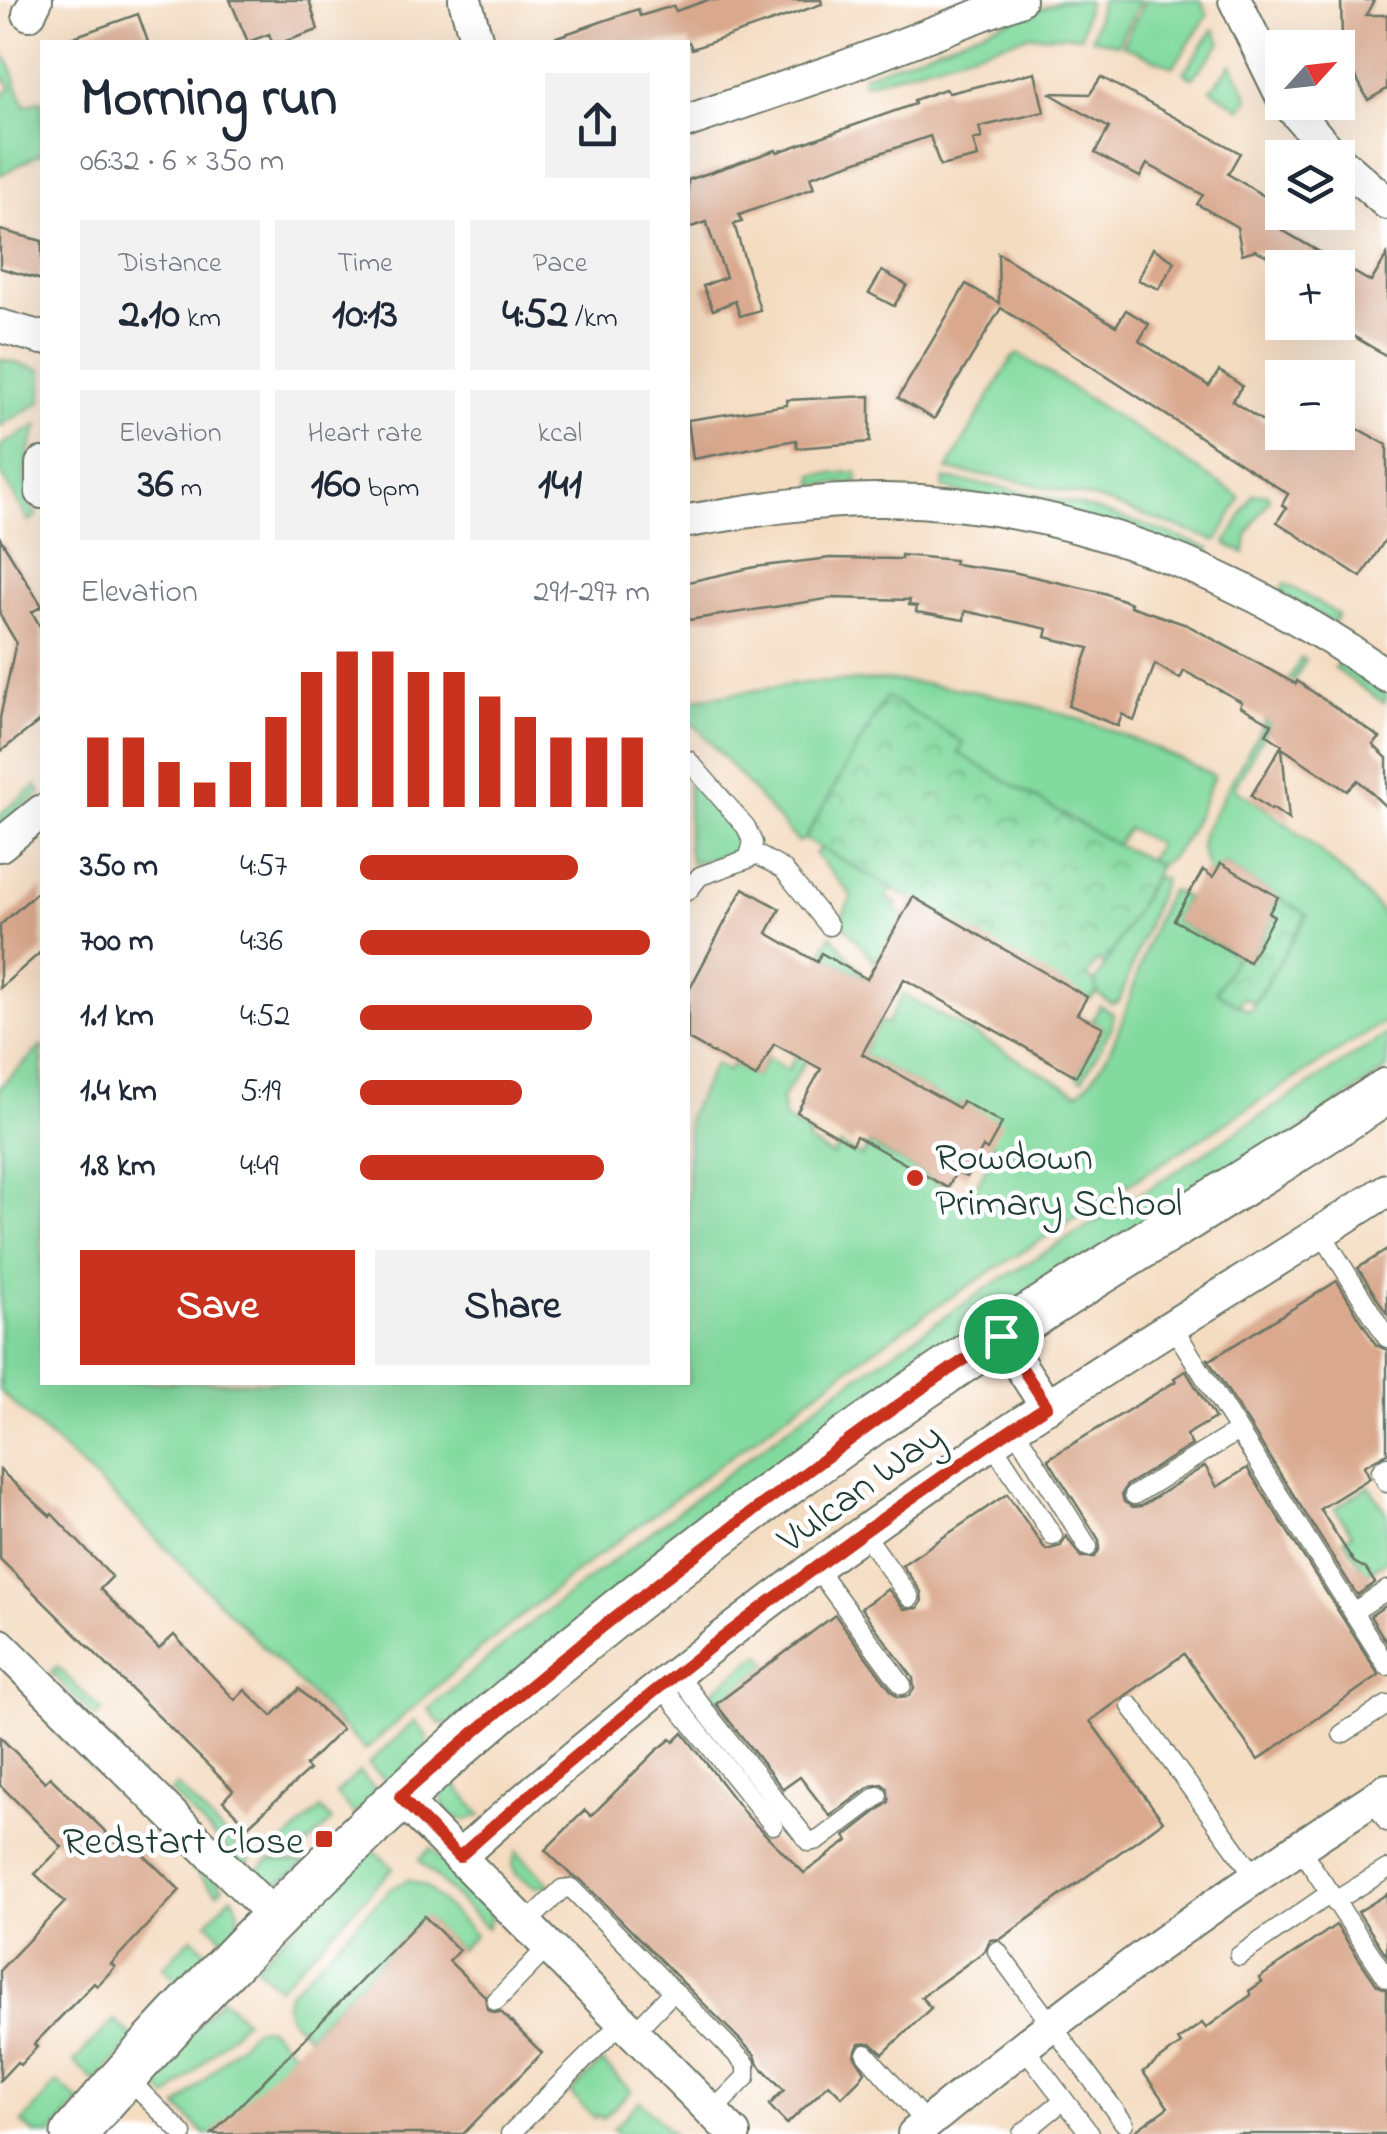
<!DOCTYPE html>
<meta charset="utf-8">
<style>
body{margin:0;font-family:"Indie Flower",sans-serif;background:#f2f2f3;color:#1f2937;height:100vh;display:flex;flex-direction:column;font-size:38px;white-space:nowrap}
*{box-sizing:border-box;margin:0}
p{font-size:32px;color:#747a83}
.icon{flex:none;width:55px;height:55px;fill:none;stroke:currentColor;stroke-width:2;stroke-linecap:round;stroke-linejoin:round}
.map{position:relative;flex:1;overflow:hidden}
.panel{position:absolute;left:40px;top:40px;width:650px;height:1345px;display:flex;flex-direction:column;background:#fff;border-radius:0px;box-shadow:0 10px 40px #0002}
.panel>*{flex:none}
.needle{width:65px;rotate:63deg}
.controls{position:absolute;left:1265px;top:30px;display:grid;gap:20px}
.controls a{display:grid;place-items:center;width:90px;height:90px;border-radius:0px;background:#fff;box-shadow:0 10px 40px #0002;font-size:50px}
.pin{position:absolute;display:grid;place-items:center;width:85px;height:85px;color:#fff;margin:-42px;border:5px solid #fff;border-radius:50%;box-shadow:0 2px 10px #0007}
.round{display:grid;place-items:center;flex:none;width:105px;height:105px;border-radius:0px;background:#f2f2f3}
.headline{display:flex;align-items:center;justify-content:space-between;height:170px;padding:0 40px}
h1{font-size:55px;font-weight:700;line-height:75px}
.metrics{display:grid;grid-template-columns:repeat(3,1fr);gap:15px;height:170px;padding:10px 40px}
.metrics div{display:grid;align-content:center;border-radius:0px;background:#f2f2f3;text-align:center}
.metrics b{font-size:42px;font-weight:700}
.metrics small{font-size:28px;font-weight:400}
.metrics p{font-size:28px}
.chart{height:280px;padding:20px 40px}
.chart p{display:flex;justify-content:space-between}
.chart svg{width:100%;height:180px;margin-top:10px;stroke:#c8321e;stroke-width:6}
.cta{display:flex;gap:20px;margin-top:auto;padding:20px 40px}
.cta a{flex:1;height:115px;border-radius:0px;background:#c8321e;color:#fff;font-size:40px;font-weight:700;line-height:115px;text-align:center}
.cta a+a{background:#f2f2f3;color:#1f2937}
ul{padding:0 40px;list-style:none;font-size:32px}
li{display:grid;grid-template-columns:160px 120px 1fr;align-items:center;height:75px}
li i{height:25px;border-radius:12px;background:#c8321e}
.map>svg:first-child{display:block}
.grass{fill:#82da9f;stroke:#508c6a;stroke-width:2.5}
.park{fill:url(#park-crowns);stroke:#508c6a;stroke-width:2.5}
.building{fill:#d9a88d}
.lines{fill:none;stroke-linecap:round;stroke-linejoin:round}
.lane-casing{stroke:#6a7565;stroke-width:21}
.street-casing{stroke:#6a7565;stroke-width:36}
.secondary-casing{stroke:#6a7565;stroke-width:49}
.lane{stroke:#fff;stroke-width:18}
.street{stroke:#fff;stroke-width:32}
.secondary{stroke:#fff;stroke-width:45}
.route-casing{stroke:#fff;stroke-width:20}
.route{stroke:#c8321e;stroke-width:12}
.poi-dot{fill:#c8321e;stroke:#fff;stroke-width:4}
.labels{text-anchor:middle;stroke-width:9;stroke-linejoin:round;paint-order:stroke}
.poi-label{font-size:40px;fill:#1f3d34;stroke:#fff;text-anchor:start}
.street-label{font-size:40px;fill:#1f3d34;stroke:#fff}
</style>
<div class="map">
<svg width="1387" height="2134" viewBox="0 0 1387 2134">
<defs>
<pattern id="park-crowns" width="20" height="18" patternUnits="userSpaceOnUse" patternTransform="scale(2.5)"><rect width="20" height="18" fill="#82da9f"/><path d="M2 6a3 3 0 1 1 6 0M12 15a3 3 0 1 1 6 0" fill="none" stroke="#6ab282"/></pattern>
</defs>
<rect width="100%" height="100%" fill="#fff"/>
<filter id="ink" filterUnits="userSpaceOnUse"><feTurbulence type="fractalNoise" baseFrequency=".01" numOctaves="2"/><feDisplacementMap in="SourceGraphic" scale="20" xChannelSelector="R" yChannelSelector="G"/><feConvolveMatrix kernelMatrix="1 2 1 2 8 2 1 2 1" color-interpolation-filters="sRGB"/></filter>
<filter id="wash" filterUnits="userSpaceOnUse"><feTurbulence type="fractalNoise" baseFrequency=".0048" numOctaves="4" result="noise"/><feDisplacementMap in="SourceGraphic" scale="40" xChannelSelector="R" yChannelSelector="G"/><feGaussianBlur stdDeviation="2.25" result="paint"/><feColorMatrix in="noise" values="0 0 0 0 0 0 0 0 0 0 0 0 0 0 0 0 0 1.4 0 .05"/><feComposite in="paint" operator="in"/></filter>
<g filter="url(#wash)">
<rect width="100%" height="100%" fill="#f4dcc1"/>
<!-- grass -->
<g class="grass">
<polygon points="1062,0 1088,0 1081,36 1031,35 864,84 862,76"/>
<polygon points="1101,0 1140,0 1118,44 1092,38"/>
<polygon points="1145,0 1201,0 1208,15 1173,67 1123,45"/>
<polygon points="1214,29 1221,43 1192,78 1184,72"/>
<polygon points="0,52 9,62 25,106 42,100 42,153 0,175 0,98 12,87 0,73"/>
<polygon points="1232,64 1249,98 1241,109 1211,89"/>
<polygon points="1019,354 1239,496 1240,499 1217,541 1100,500 1010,479 947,470 1012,358"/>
<polygon points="0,359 42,370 42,401 0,426"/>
<path d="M38,425C26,458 18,483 37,516L29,521L0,472V446Z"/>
<polygon points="857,472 858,482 814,485 814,475"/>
<path d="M944,479C1037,490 1124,515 1210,549L1207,557L943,488Z"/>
<polygon points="1253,494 1267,494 1269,499 1247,535 1245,553 1226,544"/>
<polygon points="1285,583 1338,615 1333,623 1280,592"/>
<path d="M1301,658L1305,661L1234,788C1297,827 1337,863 1387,918V1020L937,1306L858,1361L567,1579L462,1664L365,1750L119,1501L0,1391V1087L42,1046V1382H688V1116L715,1064L728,1071L732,1064L756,1077L767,1058L788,1070L796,1055L811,1052L781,1100L784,1117L810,1136L807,1141L833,1156L840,1145L862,1157L869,1144L964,1197L969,1188L974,1190C1002,1139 999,1145 962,1102L959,1108L862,1054L880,1021L887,1024L903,994L1078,1093C1130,1049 1136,945 1171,890L1186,897L1174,920L1237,956L1217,992L1250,1011L1307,916L1222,863L1213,877L1209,874L1201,848L1202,834Z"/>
<polygon points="1339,662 1387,695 1384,703 1334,668"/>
<path d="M882,680C999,687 1109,723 1214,776C1202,801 1183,863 1154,865L1148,861L1157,844L1128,828L1116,845L957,753L963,743L886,697L805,839L798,842L697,727L688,722V700L806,683Z"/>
<polygon points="688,776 737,831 740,843 733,853 691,863 688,847"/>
<polygon points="36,786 41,793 0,824 0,814"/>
<polygon points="822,848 892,887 886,898 897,904 894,909 904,914 876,963 840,921 852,896 815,854"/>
<polygon points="1154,877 1164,879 1119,1002 1111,1004 1097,993 1095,983"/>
<polygon points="831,935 867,979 821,953"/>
<polygon points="1100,1006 1113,1013 1112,1027 1082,1080 1076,1076 1103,1028 1092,1021"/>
<polygon points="1387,1034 1387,1069 451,1724 440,1724 429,1709 522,1630 831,1395 987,1288 1158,1183"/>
<polygon points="1369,1486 1387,1514 1387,1560 1366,1574 1344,1539 1352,1534 1335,1508"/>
<polygon points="761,1654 769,1665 715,1705 713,1690"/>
<polygon points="57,1667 102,1711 96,1718 51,1673"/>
<polygon points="415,1721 427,1736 428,1746 390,1780 385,1780 368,1764"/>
<polygon points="61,1726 124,1788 118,1794 56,1732"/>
<polygon points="359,1772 379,1793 355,1815 336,1794"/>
<path d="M448,1776L481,1815L466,1820C440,1816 438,1797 448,1776Z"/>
<polygon points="177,1786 250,1861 244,1867 171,1792"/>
<polygon points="320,1809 332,1821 297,1855 273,1853"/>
<polygon points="149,1813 223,1887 217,1893 143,1819"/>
<polygon points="431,1848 487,1906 491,1917 487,1928 419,1860"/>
<polygon points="373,1849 393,1868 278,1988 255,1965"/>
<polygon points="517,1851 551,1886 535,1887 517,1875 512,1865"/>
<path d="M269,1860H273L305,1863C287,1879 275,1890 252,1875Z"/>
<path d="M408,1880L426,1886L475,1935L459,1950L424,1917L307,2035C292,2021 280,2014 289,1993L390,1889Z"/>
<path d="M232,1896C245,1915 239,1926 227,1942L207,1922Z"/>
<polygon points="192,1937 212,1957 183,1987 163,1967"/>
<polygon points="222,1998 245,2020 168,2098 157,2085 154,2074"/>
<polygon points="114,2020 135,2039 95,2082 74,2062"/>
<polygon points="260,2027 269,2028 293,2051 217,2134 205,2134 178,2107 254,2029"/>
<polygon points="602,2062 631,2091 602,2119 599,2115 595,2119 570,2093"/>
<polygon points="57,2082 80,2101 52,2134 35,2134 22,2123"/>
<polygon points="640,2101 673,2134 618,2134 613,2129"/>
</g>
<!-- park -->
<g class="park">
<polygon points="886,697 964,743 958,753 1116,845 1160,865 1105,965 1097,960 1087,977 1095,983 1097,993 1089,1000 805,839"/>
<polygon points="1278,897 1307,915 1254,1003 1243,997 1238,1005 1216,992 1240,950 1252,956 1274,917 1269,913"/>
</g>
<g id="blocks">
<!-- building -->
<g class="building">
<polygon points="230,0 309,0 318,30 283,42 272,42 269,34 248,42"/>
<polygon points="708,0 821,0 822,4 692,49 689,42 554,42 554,38 638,9 640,16 673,6 676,11"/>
<polygon points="1341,0 1374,0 1366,15 1387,15 1387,89 1368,100 1345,56 1342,61 1337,42 1342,40"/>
<polygon points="138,14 148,42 68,42 68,39"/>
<polygon points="1035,72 1044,112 979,127 982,138 973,140 978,157 940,166 930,136 810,177 814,188 739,215 742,222 734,224 760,310 740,316 735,301 713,310 703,286 726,277 706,222 688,228 688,180 776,150 778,152 915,104 914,100 945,89 949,93"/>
<polygon points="1101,77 1240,153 1228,174 1282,207 1282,212 1292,213 1282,230 1371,282 1387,255 1387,356 1338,327 1338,268 1292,268 1255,250 1242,254 1237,227 1197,204 1203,195 1147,164 1140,177 1095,153 1109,128 1049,93 1090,94"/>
<polygon points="0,230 42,241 42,280 0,268"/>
<polygon points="1153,248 1175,262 1159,289 1138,280"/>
<polygon points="998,253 1116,326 1126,310 1149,324 1139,341 1209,386 1219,371 1231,378 1242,386 1232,401 1302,447 1311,432 1316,432 1345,451 1358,429 1387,445 1387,537 1361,577 1277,522 1286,508 1282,505 1288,494 1001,308 934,419 898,398 966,284 999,303"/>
<polygon points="882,271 907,285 894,306 869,293"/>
<polygon points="870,396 870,442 797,448 796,440 693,459 688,420 787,405 787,400"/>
<polygon points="0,538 42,606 32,612 42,630 41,720 0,752 0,718 16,642 0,615"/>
<polygon points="901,555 955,560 954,564 1013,572 1104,593 1131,603 1130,606 1187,625 1296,684 1297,681 1380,738 1373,745 1387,758 1387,808 1358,780 1347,791 1282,748 1289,820 1272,808 1271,810 1251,796 1282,745 1266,734 1272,724 1240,706 1242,702 1184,671 1180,679 1155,664 1134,721 1122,714 1118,726 1068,706 1089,648 1046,637 1048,629 965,611 964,620 916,612 917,606 909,605 910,600 833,598 688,620 688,582 755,567 830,558 901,559"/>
<polygon points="1221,863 1278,897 1269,913 1274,916 1249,962 1174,920 1203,870 1213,877"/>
<polygon points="42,888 42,951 0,988 0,925"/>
<polygon points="743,888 780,909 767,933 817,962 821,953 867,979 913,897 1087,997 1077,1014 1103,1027 1076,1076 904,979 862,1054 959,1108 962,1101 1002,1123 987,1150 983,1147 966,1177 956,1172 948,1188 856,1136 852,1144 797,1112 821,1069 774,1044 756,1077 688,1039 688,992"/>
<polygon points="1387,1250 1387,1314 1358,1268"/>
<polygon points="1337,1281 1376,1345 1387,1350 1387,1453 1364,1466 1370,1478 1320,1509 1354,1562 1366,1569 1375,1583 1357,1595 1207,1358 1210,1360"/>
<polygon points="1186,1371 1215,1418 1186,1435 1192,1445 1127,1485 1122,1494 1124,1502 1133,1507 1141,1506 1205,1466 1217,1487 1247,1468 1379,1675 1258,1760 1184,1654 1090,1721 1163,1821 1001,1939 990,1940 985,1951 921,1997 931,2008 883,2054 871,2043 859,2044 854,2055 865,2072 860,2079 842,2097 829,2084 787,2124 769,2105 784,2090 758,2064 755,2055 580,1879 572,1876 545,1850 585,1810 591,1816 656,1751 671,1739 674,1742 683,1733 747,1816 804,1873 848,1841 845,1836 889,1802 887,1788 882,1784 871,1786 830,1816 800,1777 783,1789 716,1704 835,1615 892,1692 898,1697 909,1696 914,1689 913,1678 861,1608 888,1589 904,1609 918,1608 922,1602 921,1592 902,1565 1007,1494 1046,1550 1061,1546 1066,1536 1081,1557 1095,1557 1100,1548 1099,1540 1048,1459 1176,1381 1174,1378"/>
<polygon points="0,1470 50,1516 52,1514 112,1577 100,1589 159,1649 174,1635 235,1700 245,1690 272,1716 299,1689 342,1729 305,1766 309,1770 248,1826 223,1801 233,1790 0,1559"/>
<polygon points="1387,1605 1387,1643 1370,1616"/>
<polygon points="0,1737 45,1782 50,1777 119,1845 126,1838 180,1890 111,1964 115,1967 97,1986 94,1983 34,2044 37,2047 20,2065 17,2062 0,2080 0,1970 65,1902 35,1874 62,1847 0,1785"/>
<polygon points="1387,1894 1387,1956 1358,1912"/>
<polygon points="424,1916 459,1950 449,1961 485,1996 487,2009 494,2013 501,2012 542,2053 463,2134 212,2134"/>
<polygon points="1336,1925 1377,1985 1387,1990 1387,2134 1131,2134 1168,2107 1143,2072 1181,2044 1178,2040 1202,2023 1206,2028 1251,1995 1249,1991 1262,1982 1259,1978"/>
</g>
</g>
</g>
<g filter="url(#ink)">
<use href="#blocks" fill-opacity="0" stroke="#6a7565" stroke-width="2.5"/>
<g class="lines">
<!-- lane casing -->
<g class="lane-casing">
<g id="lane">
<polyline points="688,760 746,827 753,843 748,859 700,876 688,891"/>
<polyline points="752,852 783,869 829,926"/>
<polyline points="1321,1232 1387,1338"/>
<polyline points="1173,1327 1387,1666"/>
<polyline points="1014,1428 1088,1547"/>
<polyline points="992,1443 1053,1536"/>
<polyline points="1387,1466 1381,1471 1387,1483"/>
<polyline points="1134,1495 1238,1431"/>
<polyline points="864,1533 910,1598"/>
<polyline points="816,1568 902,1685"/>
<polyline points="1353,1612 1387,1590"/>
<polyline points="677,1675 809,1842 819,1840 878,1796"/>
<polyline points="662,1687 773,1825"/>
<polyline points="1131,1706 1255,1876"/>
<polyline points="1342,1734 1387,1705"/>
<polyline points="1373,1799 1387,1822"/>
<polyline points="1299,1847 1387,1978"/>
<polyline points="1335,1901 1387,1869"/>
<polyline points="526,1924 562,1889 571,1888 746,2064 746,2077 712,2112"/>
<polyline points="997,1951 1124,2123"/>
<polyline points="1239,1956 1330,1893"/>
<polyline points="496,2001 548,1947"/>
<polyline points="633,2033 674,1991"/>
<polyline points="1023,2046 1090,2134"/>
<polyline points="866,2054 927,2124"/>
<polyline points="126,2077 183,2134"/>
<polyline points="510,2134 622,2022"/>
<polyline points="1022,2134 1064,2100"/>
</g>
</g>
<!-- street casing -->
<g class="street-casing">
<g id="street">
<polyline points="465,0 477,42"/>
<polyline points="1235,0 1282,96"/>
<polyline points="29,14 36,0"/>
<polyline points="1287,102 1335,158"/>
<polyline points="688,121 842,68 1019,0"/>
<polyline points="1338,160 1387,203"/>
<polyline points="0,326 42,338"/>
<polyline points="42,464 42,492"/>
<path d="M688,521C752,510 818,499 884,500C1066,501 1240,572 1387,676"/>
<polyline points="0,845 42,811"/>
<polyline points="1001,1336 1047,1407"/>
<polyline points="0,1645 276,1918"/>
<polyline points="400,1797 734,2134"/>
<path d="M459,1857C622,1711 797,1575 978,1452C1112,1361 1251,1278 1387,1190"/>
<path d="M914,2134C1065,2010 1222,1895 1387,1790"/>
</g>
</g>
<!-- secondary casing -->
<g class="secondary-casing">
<path id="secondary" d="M74,2134C328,1836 634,1581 958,1363C1099,1269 1246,1184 1387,1091"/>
</g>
<!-- lane -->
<use href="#lane" class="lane"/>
<!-- street -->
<use href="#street" class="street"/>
<!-- secondary -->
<use href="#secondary" class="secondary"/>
</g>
</g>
<g class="lines" filter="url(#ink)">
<!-- route casing -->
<g class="route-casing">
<path id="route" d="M1001,1336L1047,1406C841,1541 643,1693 459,1857L400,1797C524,1686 655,1583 790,1484C859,1433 928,1382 1001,1336Z"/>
</g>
<!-- route -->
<use href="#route" class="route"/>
</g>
<!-- markers -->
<g class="poi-dot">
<circle cx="915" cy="1178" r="10"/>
<rect x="314" y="1829" width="20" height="20" rx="5"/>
</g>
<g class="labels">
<!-- poi labels -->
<g class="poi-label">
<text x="935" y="1169">Rowdown<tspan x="935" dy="46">Primary School</tspan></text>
<text x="304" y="1853" text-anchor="end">Redstart Close</text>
</g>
<!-- street labels -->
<g class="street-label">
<text transform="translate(859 1486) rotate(-36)" y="14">Vulcan Way</text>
</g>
</g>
</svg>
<div class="controls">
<a><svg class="needle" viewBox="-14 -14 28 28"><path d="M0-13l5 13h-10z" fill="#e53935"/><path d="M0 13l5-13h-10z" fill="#747a83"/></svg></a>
<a><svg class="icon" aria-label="layers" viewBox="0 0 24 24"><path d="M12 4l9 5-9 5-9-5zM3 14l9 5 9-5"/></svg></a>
<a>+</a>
<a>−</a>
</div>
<div class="pin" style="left:1001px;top:1336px;background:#1e9e55"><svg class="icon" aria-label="arrive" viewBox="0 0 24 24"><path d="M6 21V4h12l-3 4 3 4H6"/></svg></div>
<section class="panel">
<div class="headline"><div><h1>Morning run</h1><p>06:32 · 6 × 350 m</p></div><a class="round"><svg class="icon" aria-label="share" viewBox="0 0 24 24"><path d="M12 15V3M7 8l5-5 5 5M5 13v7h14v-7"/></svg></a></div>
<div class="metrics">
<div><p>Distance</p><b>2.10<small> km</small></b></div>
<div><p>Time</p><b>10:13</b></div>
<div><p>Pace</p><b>4:52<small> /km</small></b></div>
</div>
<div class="metrics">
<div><p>Elevation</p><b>36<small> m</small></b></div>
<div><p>Heart rate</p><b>160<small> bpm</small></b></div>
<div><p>kcal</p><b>141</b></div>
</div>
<div class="chart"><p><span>Elevation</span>291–297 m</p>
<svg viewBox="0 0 160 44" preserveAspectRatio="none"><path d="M5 44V27M15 44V27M25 44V33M35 44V38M45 44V33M55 44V22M65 44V11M75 44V6M85 44V6M95 44V11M105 44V11M115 44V17M125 44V22M135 44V27M145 44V27M155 44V27"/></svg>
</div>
<ul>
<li><b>350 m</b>4:57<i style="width:75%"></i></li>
<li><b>700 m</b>4:36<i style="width:100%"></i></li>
<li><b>1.1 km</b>4:52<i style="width:80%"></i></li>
<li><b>1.4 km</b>5:19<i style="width:56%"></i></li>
<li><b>1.8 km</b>4:49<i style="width:84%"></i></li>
</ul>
<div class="cta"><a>Save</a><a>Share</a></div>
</section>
</div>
